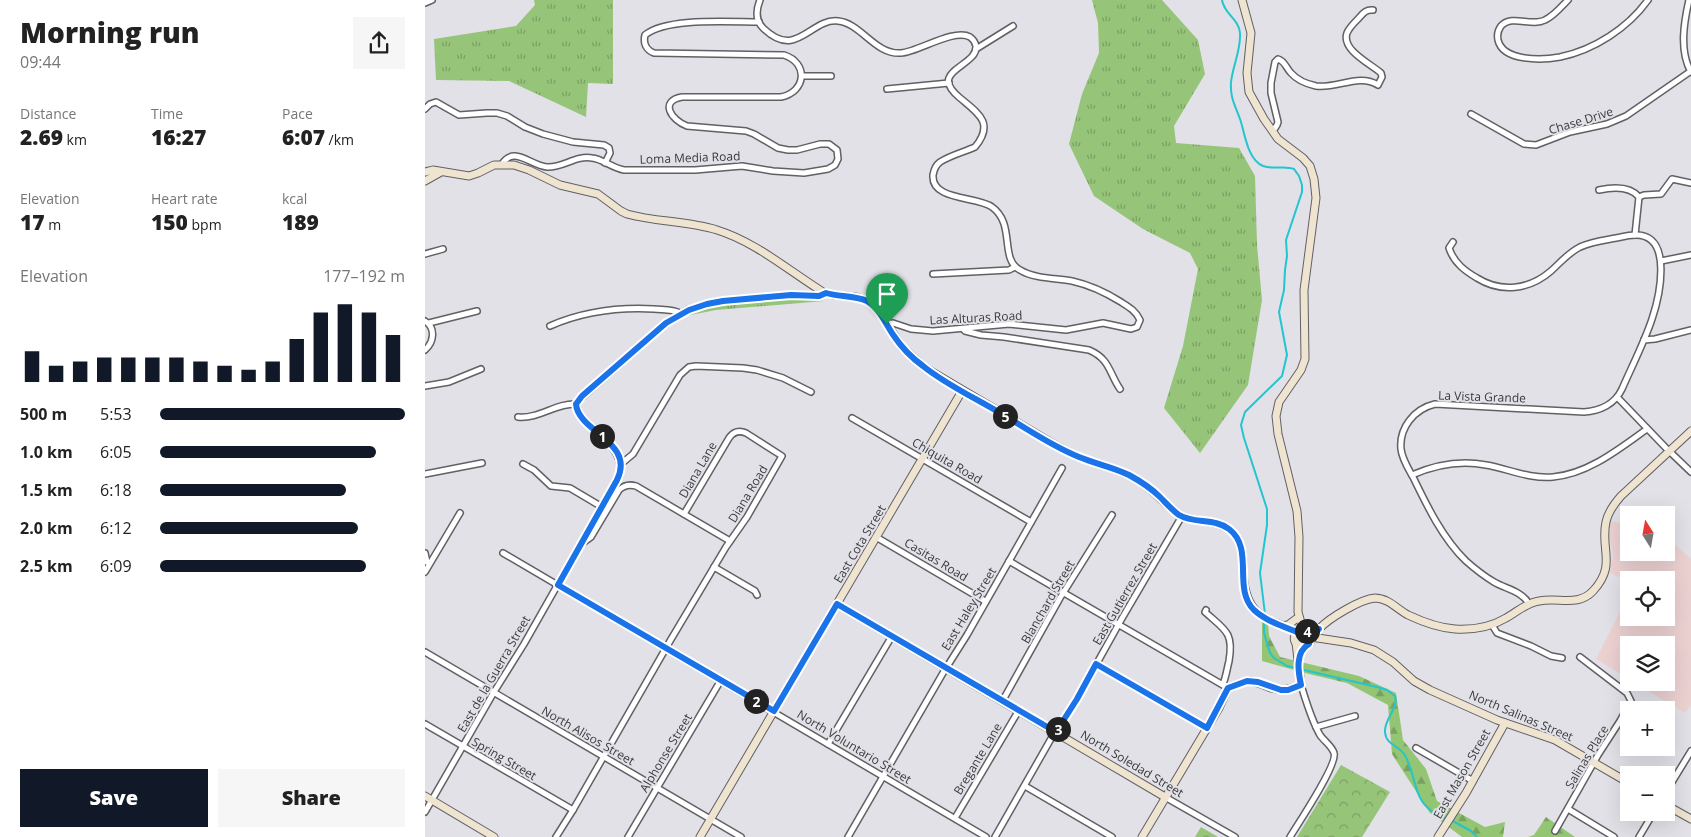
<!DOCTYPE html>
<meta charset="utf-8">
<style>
body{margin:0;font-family:"Open Sans",sans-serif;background:#f6f6f6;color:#222;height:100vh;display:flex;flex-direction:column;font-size:19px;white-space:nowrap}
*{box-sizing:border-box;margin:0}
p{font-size:16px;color:#767676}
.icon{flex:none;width:28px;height:28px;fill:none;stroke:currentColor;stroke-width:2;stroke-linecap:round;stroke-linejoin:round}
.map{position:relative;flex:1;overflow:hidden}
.panel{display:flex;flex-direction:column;background:#fff;width:425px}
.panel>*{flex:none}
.needle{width:32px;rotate:349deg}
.buttons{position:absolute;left:1195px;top:506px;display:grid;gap:10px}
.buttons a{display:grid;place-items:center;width:55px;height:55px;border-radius:0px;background:#fff;box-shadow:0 5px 20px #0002;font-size:25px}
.pin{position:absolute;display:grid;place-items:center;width:42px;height:42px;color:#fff;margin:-51px -21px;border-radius:50% 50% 50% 0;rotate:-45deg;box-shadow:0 0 5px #0007}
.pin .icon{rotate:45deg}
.km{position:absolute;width:25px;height:25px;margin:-12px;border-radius:50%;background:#222;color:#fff;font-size:14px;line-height:25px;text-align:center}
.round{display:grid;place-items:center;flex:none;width:52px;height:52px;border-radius:0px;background:#f6f6f6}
.headline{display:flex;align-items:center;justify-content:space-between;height:85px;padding:0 20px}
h1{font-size:28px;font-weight:800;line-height:38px}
.stats{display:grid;grid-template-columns:repeat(3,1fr);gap:8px;height:85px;padding:5px 20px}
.stats div{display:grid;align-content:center}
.stats b{font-size:21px;font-weight:800}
.stats small{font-size:14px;font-weight:400}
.stats p{font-size:14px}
.chart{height:140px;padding:10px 20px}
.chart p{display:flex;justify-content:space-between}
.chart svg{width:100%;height:90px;margin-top:5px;stroke:#111827;stroke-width:6}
.primary-button{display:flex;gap:10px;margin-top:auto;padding:10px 20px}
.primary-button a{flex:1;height:58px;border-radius:0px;background:#111827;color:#fff;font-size:20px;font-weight:800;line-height:58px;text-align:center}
.primary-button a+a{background:#f6f6f6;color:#222}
ul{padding:0 20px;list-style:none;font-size:16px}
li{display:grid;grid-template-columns:80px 60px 1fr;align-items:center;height:38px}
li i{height:12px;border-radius:6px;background:#111827}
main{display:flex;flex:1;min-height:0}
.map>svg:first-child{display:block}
.education{fill:#ecd1d1}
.grass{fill:url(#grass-tufts)}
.forest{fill:url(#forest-firs)}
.park{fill:url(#park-crowns)}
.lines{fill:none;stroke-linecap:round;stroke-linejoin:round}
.stream{stroke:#23c5ce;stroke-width:2}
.street-casing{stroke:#606065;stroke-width:8}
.secondary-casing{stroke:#606065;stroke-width:9}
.street{stroke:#fff;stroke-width:5}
.secondary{stroke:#efe4d0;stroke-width:7}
.route-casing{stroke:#fff;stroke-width:10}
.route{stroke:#1a73e8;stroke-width:6}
.labels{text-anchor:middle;stroke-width:4;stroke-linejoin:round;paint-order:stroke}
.street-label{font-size:12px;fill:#3a3a3c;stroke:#e1e1e7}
</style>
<main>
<section class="panel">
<div class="headline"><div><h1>Morning run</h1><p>09:44</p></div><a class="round"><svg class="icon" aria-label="share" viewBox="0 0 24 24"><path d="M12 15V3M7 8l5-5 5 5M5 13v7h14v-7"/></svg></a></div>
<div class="stats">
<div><p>Distance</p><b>2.69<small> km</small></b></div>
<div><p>Time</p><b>16:27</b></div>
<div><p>Pace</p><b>6:07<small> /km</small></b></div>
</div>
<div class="stats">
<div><p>Elevation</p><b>17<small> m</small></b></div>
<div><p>Heart rate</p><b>150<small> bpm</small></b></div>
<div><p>kcal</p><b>189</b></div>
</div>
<div class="chart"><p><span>Elevation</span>177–192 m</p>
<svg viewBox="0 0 160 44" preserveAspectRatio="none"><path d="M5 44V29M15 44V36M25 44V34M35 44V32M45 44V32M55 44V32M65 44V32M75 44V34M85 44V36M95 44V38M105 44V34M115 44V23M125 44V10M135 44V6M145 44V10M155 44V21"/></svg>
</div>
<ul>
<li><b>500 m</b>5:53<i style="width:100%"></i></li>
<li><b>1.0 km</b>6:05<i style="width:88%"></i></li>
<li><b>1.5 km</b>6:18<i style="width:76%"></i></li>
<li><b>2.0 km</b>6:12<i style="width:81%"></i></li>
<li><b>2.5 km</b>6:09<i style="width:84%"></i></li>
</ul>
<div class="primary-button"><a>Save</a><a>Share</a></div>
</section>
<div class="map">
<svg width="1266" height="837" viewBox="0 0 1266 837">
<defs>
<pattern id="grass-tufts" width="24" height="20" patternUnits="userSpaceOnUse" patternTransform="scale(1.25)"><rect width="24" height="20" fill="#96c479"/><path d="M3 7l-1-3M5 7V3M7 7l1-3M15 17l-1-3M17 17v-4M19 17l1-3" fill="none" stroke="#7ba064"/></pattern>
<pattern id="forest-firs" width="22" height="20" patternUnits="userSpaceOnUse" patternTransform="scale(1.25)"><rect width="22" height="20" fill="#93c573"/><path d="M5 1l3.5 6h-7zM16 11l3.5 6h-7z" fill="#79a160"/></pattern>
<pattern id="park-crowns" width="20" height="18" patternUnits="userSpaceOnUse" patternTransform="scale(1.25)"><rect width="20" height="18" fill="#96c479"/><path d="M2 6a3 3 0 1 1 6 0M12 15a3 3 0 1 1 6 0" fill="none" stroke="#7ba064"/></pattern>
</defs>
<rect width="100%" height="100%" fill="#e1e1e7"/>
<!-- education -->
<polygon class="education" points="1186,521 1204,525 1204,552 1241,552 1241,537 1266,559 1266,705 1260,713 1210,683 1241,682 1241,645 1204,645 1204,679 1171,659 1204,594 1204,618 1241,618 1241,580 1204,580 1204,582 1185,573 1188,555 1184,532"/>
<!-- grass -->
<g class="grass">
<polygon points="109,0 188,0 188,84 163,83 161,117 84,81 11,80 9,39 91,26 110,5"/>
<polygon points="667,0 737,0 773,40 780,74 749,126 751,143 814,148 830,176 832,245 837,300 823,385 775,453 739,408 758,346 773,269 765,253 718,229 669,196 644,144 657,94 674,53 673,23"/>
<path d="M364,298L399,301L291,310L255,317C289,302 327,302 364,298Z"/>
</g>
<!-- forest -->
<g class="forest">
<polygon points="837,620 843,623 844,636 855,657 934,676 971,693 978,740 1001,769 1012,801 1060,827 1080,822 1078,837 1037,837 1005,813 967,754 963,705 922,683 884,674 837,661"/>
<polygon points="1121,817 1150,837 1103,837 1109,835"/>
</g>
<!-- park -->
<g class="park">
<polygon points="916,765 965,792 937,837 872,837"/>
<polygon points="776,827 793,837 770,837"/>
</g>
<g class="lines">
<!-- stream -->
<g class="stream">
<path d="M797,0C799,14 814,19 815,33C816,50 808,65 806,82C805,98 810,105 815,119C820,133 822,159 838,166C848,170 860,165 869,169L874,176L877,185V192L861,240L862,256L860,270L859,290L854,312L862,355L857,376L820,412L816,425L819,438L842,509V525L835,573L840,614"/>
<path d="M839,622V633L845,653L849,658L862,666L952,687L962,690L970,696C974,708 959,719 960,732C961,745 973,745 979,754C990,770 988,794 1002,807C1007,813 1015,816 1022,819"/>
<polyline points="1026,820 1046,831 1052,837"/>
</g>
<!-- street casing -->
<g class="street-casing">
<g id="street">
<path d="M335,0C331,10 330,20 338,28C372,61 385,18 413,21C436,23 450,55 476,53C493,52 529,28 545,37C548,39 550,42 551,46C553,67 501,70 535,98C553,113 570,123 550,147C539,152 526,155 515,162C511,165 509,169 508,175C506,201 552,196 567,207C591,224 574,259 595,270C610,279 630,278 647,281C665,285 680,292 696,302C704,307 711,311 715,320L712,327L706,329L678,323L641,330L584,324L508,331L486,329L468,323L461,324"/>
<path d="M1143,0C1136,7 1129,16 1120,20C1106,27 1087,14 1076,26C1073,30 1072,35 1073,40C1078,62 1118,60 1135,57C1169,50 1203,28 1223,0"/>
<path d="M1264,0C1259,22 1254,51 1266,72"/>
<polyline points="0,3 7,0"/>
<polyline points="551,49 588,26"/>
<polyline points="377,76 406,76"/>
<polyline points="462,89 524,83"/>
<polyline points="0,109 5,104 11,102 34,115 62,113 72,113 82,116 100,127 118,134 148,142 179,145 184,148 185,153 180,163"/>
<polyline points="1046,114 1099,144 1111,145 1145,132 1182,124 1201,116 1266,71"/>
<path d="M848,131L852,125L853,122L846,93V83L850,62L853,59C860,61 861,68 866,73C872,80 882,84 891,86C912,89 934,73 953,85L957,77L956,73C946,64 916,50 922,33C924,28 928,24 932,20C937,15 940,9 948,10"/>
<path d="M77,164C89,145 106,166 122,167C138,168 151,155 167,158C178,159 187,168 199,170H270L317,166L348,171L379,173L403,169L410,165L413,159L412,150L404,144H395L372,150H363L353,148L329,134L321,131L262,126C246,120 234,101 257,97H356C381,92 384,63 359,55L229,53C221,50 218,43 220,35C241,17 306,22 334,22"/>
<path d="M1174,190C1188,187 1205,186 1214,197L1210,235"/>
<polyline points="1214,197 1219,195 1236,194 1247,179 1266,183"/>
<path d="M1028,242L1024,248C1029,263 1040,271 1052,278C1076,293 1104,290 1126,271C1136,262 1143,253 1155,247C1168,241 1182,240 1196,237C1200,236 1206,235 1211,235C1249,235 1234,298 1227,319C1219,343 1207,366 1197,389C1190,404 1175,411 1159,412L1010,404C989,409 974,428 976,449C977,459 983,468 988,477C1002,506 1018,539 1041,561C1050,569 1059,576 1069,582C1081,589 1097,591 1104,604"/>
<polyline points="0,254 18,249"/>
<polyline points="1236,261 1266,255"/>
<polyline points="508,274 584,270 590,267"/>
<path d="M0,321C11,328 9,342 0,350"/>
<polyline points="4,323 52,311"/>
<path d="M125,326C157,312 193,307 229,309C238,310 247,309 255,313"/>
<path d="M538,329L540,331L556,335L579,337L664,350C685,359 684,373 695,389"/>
<polyline points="1219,340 1230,339 1266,330"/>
<polyline points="0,386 24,382 56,369"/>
<polyline points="1193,398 1241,448 1266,472"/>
<path d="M93,417C114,419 131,403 151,404"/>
<polyline points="427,418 606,522"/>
<polyline points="98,464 109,470 126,486 145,488 177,507"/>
<polyline points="196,464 208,454 255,375 264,367 271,366 318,368 332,370 358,378 386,392"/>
<polyline points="0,474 57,463"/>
<path d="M987,475C1010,465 1035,460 1061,465C1084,469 1104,479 1128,477C1163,474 1194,449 1222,429"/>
<polyline points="451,537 560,601"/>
<path d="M155,545L166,537L194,490C199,485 204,484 211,486L305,541"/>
<polyline points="0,553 2,562"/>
<polyline points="78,553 561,837"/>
<polyline points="584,561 803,688"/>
<polyline points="289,567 330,591 332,595"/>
<polyline points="0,572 35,513"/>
<path d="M781,610L780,612C800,630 809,632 804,661C802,669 801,677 798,684"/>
<polyline points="1067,625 1072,633 1106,646 1126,656 1137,658"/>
<polyline points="0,652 316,837"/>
<polyline points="671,664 782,728"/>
<polyline points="578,700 635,598 687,515"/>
<polyline points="0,724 148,810"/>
<polyline points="891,727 930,716"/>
<polyline points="403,744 467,636"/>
<polyline points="991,748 1048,781"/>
<polyline points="600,786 687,837"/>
<polyline points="1241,792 1266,751"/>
<polyline points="740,797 810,837"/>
<polyline points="1143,809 1189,837"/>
<path d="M0,812L69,692L99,644L195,475C201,438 144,423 153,401L241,323L264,309L282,304L298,301L365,295L394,296L401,293"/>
<polyline points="530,818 594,710"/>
<polyline points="1130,831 1173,755 1195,721 1206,701 1202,693 1155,657"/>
<path d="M131,837L148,810L245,641L301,547L322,517L357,456L321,433C314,430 308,432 304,438L259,514"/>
<polyline points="203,837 296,680"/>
<polyline points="423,837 518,673 542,635 637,468"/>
<polyline points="570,837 627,737 652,699 696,620 757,516"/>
<path d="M865,837C873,824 913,764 909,753C907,746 899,741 895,735C886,719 881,701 876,685"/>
<polyline points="1214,837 1229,812"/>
</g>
</g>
<!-- secondary casing -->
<g class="secondary-casing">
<g id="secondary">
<polyline points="817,0 826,33 822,73 824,92 839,119 853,139 878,158 885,166 889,179 891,198 879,290 880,359 876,370 854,402 851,416 853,434 872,511 874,537 873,612 878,630"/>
<path d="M0,172L8,170L44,176L53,173L69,165H89L104,170L135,185L173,194L196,211L202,214C231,222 263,221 292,230C331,242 364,271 398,292L408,295L431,297L445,302L452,309L477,347L499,367L632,446C640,450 648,455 656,458C673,464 693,468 709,478C719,484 728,491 736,499C742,505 749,512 756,516C773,524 796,518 809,534C817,543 818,555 818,566C818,611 834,618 872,631"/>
<polyline points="0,181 16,172"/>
<polyline points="412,604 740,797"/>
<polyline points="856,626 863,625 871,619"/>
<path d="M886,637C890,634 891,632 894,629C904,618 936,599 950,598C963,598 972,609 983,615C998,622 1014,628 1030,629C1048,630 1066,627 1081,618C1092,612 1101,603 1114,601C1134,597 1153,607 1168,591C1192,565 1175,549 1181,522C1183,512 1189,504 1196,496L1266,431"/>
<polyline points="886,637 926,643 949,650 968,662 989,681 1005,690 1072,720 1130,740 1204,783"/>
<path d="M879,647C857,643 878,617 886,637L885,643"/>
<polyline points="0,796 69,837"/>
<polyline points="1241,805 1266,819"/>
<polyline points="275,837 537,391"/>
<path d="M717,837L794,708L803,688C811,685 818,681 826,681C832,682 836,684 841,686C854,692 863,690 876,685L871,643"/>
<polyline points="1013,837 1041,793 1080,723"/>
</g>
</g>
<!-- street -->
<use href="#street" class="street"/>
<!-- secondary -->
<use href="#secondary" class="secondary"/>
</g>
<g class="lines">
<!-- route casing -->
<g class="route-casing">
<path id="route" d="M401,293C414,297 429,295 442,301C455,308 461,325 469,336C477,348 487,358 498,366C520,384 550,398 575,413C601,428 626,446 654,457C671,464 688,467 704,475C715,481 726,488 735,497C741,503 747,510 754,515C769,524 790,518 804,529C830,549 807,588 829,610C841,621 857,626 872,632L876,630L883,632L894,629L886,637L884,644C870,652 873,671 876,685L863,690H856L833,682L822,681L803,688L782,728L671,664L652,699L631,732L412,604L349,711L133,585L192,480C211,442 153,432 151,404L157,396L241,323L264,310L282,304L298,301L366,295L394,296Z"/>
</g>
<!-- route -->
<use href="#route" class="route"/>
</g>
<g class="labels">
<!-- street labels -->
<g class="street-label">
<text transform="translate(1156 121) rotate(-17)" y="4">Chase Drive</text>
<text transform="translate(265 158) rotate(-2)" y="4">Loma Media Road</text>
<text transform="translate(551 318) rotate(-3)" y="4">Las Alturas Road</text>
<text transform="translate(1057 397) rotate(2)" y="4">La Vista Grande</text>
<text transform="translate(522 461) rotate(30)" y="4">Chiquita Road</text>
<text transform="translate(273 470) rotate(-60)" y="4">Diana Lane</text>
<text transform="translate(323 494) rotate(-59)" y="4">Diana Road</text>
<text transform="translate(435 544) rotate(-59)" y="4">East Cota Street</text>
<text transform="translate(511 560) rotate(31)" y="4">Casitas Road</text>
<text transform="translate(700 594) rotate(-60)" y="4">East Gutierrez Street</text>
<text transform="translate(623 602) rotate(-60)" y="4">Blanchard Street</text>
<text transform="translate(544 609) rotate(-59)" y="4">East Haley Street</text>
<text transform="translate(69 674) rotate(-60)" y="4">East de la Guerra Street</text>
<text transform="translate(1096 716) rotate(23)" y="4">North Salinas Street</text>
<text transform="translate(163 736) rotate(30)" y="4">North Alisos Street</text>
<text transform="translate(429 747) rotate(31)" y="4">North Voluntario Street</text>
<text transform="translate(241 753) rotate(-59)" y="4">Alphonse Street</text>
<text transform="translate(1162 757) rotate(-59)" y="4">Salinas Place</text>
<text transform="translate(79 759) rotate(30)" y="4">Spring Street</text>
<text transform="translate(553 759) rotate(-59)" y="4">Bregante Lane</text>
<text transform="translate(707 764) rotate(31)" y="4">North Soledad Street</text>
<text transform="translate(1037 774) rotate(-60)" y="4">East Mason Street</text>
</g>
</g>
</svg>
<div class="buttons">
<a><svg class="needle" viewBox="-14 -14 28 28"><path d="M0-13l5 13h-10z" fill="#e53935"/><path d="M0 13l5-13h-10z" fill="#767676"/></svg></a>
<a><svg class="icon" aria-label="locate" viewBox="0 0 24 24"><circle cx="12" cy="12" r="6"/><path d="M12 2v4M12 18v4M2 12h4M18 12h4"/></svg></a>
<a><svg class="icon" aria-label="layers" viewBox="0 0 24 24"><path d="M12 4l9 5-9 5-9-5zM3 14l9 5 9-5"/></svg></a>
<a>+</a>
<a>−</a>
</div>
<div class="pin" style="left:462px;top:324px;background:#1e9e55"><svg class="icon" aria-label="arrive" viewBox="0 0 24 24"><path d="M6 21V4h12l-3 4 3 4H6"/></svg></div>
<b class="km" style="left:177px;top:436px">1</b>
<b class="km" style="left:331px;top:701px">2</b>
<b class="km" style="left:633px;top:729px">3</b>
<b class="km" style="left:882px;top:631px">4</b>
<b class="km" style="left:580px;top:416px">5</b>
</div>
</main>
